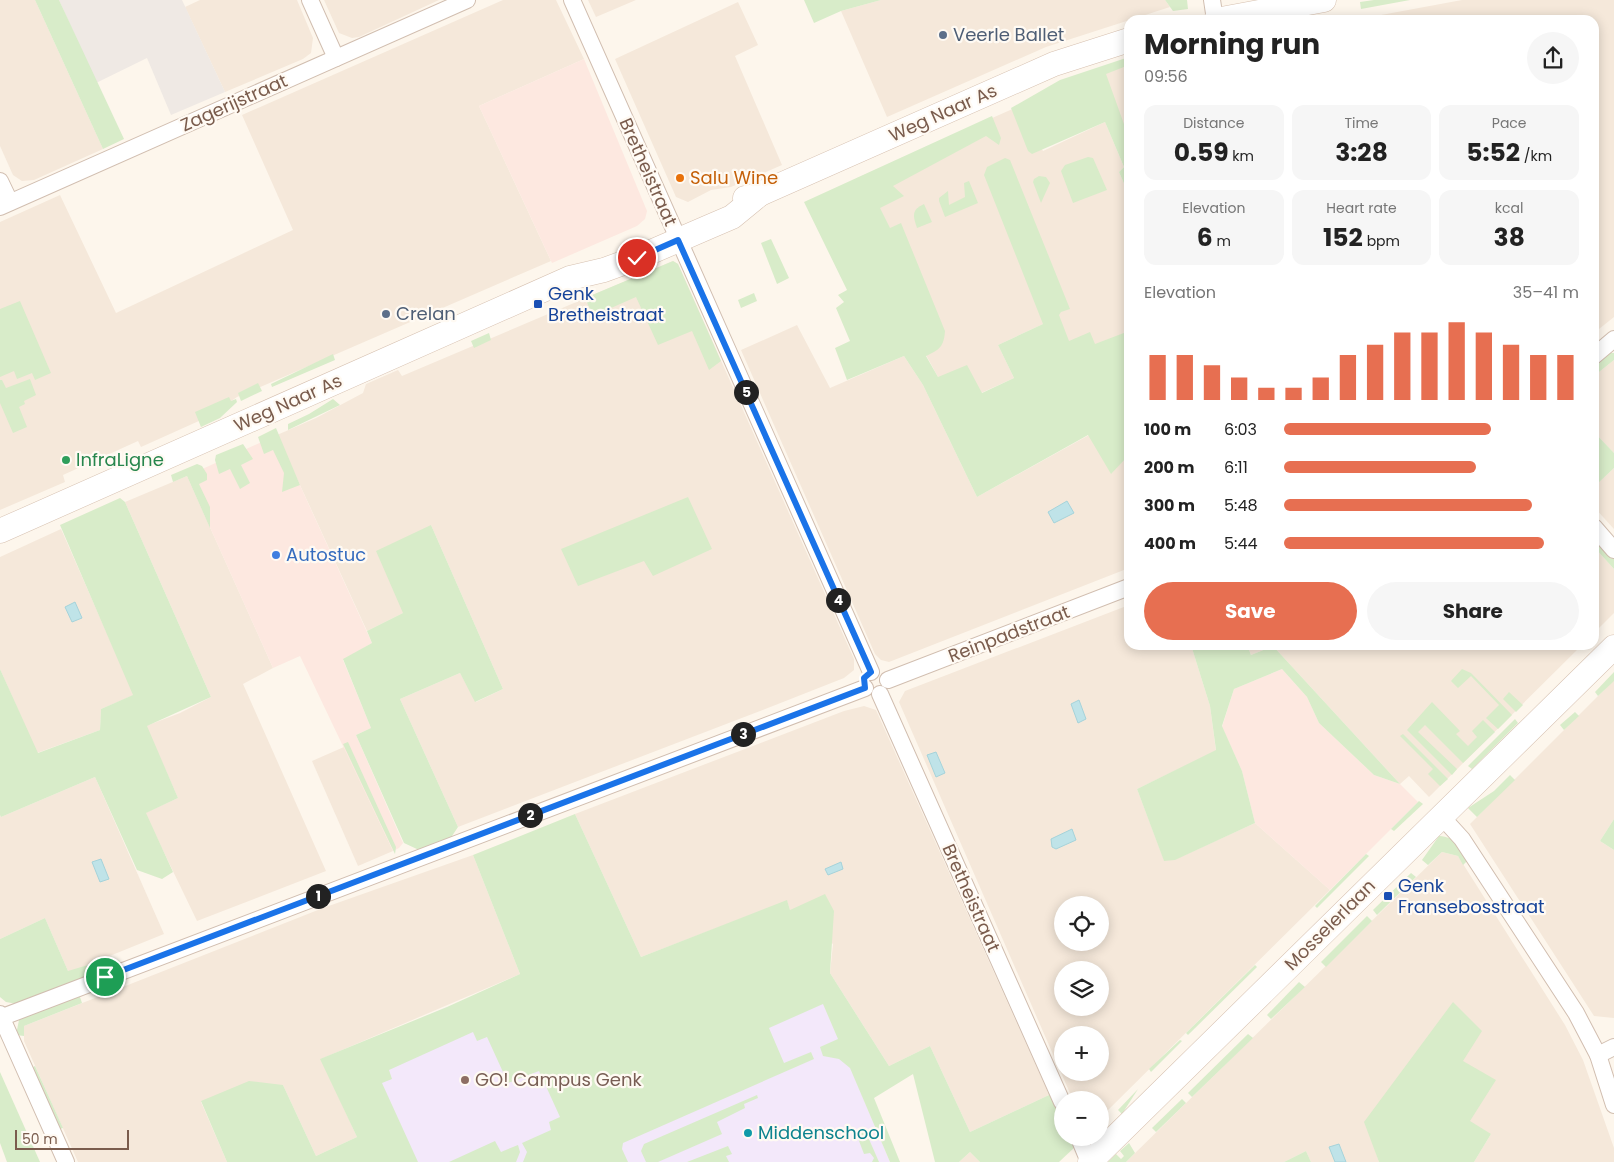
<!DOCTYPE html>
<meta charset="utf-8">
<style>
body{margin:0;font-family:Poppins,sans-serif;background:#f6f6f6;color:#222;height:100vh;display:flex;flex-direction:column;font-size:19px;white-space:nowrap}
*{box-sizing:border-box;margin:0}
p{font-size:16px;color:#767676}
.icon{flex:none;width:28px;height:28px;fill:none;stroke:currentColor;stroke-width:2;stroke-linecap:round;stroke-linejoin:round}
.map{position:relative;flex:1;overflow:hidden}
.sheet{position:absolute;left:1124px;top:15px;width:475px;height:635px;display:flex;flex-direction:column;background:#fff;border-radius:15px;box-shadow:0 2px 12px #0003}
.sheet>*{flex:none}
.tools{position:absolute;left:1054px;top:896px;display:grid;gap:10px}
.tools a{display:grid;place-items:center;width:55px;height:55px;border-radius:50%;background:#fff;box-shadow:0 2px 12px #0003;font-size:25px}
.scale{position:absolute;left:15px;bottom:12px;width:114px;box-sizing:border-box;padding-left:5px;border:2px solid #7a5c4d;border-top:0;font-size:14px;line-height:18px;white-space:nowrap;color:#7a5c4d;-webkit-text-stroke:4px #fffaf3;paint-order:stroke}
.pin{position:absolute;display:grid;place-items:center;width:42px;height:42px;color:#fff;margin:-21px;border:2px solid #fff;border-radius:50%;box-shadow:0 1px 5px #0007}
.km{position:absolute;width:25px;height:25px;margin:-12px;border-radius:50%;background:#222;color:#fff;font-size:14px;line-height:25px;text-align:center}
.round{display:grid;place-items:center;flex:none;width:52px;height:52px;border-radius:26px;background:#f6f6f6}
.headline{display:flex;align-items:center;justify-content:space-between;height:85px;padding:0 20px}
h1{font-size:28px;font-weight:700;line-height:38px}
.metrics{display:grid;grid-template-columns:repeat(3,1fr);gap:8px;height:85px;padding:5px 20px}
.metrics div{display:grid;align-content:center;border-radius:12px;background:#f6f6f6;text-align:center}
.metrics b{font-size:25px;font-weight:700}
.metrics small{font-size:14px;font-weight:400}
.metrics p{font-size:14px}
.chart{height:140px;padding:10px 20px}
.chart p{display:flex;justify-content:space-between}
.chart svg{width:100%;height:90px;margin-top:5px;stroke:#e76f51;stroke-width:6}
.primary-button{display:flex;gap:10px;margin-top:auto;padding:10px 20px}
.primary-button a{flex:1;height:58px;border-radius:30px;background:#e76f51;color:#fff;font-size:20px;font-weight:700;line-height:58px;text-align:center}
.primary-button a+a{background:#f6f6f6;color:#222}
ul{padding:0 20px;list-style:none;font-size:16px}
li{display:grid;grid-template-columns:80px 60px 1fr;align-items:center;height:38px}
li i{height:12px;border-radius:6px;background:#e76f51}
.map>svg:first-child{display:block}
.residential{fill:#f5e8da;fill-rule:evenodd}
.commercial{fill:#fde8e0}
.industrial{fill:#efe9e4}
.education{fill:#f3e8fa}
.green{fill:#d8ecc9}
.water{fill:#bfe3e8;stroke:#a5d3da}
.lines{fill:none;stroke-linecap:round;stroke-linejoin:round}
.street-casing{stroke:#d1beb0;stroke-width:18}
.secondary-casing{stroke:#d6c0b0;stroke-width:25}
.street{stroke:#fff;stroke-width:16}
.secondary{stroke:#fff;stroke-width:24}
.route-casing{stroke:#fff;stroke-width:10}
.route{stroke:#1a73e8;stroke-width:6}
.service-dot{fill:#5c6f8a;stroke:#fffaf3;stroke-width:2}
.food-dot{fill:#e8710a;stroke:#fffaf3;stroke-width:2}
.transit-dot{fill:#1a4fb4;stroke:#fffaf3;stroke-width:2}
.leisure-dot{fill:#2e9e5b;stroke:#fffaf3;stroke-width:2}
.shop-dot{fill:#3f7fe0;stroke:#fffaf3;stroke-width:2}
.education-dot{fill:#8d6e63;stroke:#fffaf3;stroke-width:2}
.culture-dot{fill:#0f9aa8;stroke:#fffaf3;stroke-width:2}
.labels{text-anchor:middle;stroke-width:4.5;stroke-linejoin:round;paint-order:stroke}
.service-label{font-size:18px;fill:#4e5e75;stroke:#fffaf3;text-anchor:start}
.street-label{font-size:18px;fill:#7a5c4d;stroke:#fffaf3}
.food-label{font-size:18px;fill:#c56008;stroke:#fffaf3;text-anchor:start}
.transit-label{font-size:18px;fill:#164399;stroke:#fffaf3;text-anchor:start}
.leisure-label{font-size:18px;fill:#27864d;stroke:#fffaf3;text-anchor:start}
.shop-label{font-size:18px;fill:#366cbe;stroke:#fffaf3;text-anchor:start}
.education-label{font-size:18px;fill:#785e54;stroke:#fffaf3;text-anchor:start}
.culture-label{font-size:18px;fill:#0d838f;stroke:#fffaf3;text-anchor:start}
</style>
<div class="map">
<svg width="1614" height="1162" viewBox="0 0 1614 1162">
<rect width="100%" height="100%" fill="#fdf6ec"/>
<!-- residential -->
<g class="residential">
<polygon points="0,0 35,0 103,149 34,180 22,181 13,175 0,146"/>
<polygon points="200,0 297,0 313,38 311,53 303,59 225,92 185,7"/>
<polygon points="324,0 439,0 359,37 352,38 339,33"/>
<polygon points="503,0 556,0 584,59 479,106 551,261 237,397 210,416 141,447 138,441 63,475 65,482 0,510 0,222 60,195 116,313 293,230 242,115"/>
<polygon points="588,0 636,0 596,17"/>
<polygon points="881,0 1165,0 1170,7 1046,47 887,117 841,11"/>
<polygon points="1462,0 1614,0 1614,317 1594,333 1594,20 1354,20"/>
<polygon points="738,2 758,45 735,56 782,165 731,187 711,190 688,202 676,197 615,59"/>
<polygon points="1129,61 1129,138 1098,70"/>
<polygon points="1017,107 1043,151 1105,122 1124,167 1119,172 1129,195 1129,354 1080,371 1043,324 998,345 1014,378 981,393 938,377 926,355 857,178"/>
<polygon points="673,261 678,264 854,659 854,670 844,678 778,704 458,827 400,699 460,673 476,702 503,689 431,525 403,613 367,631 277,435 316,418 363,393 366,384 398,370 402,376"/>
<polygon points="797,325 830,388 904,356 923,385 977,497 1089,435 1111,473 1129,455 1129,568 889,662 881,660 875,654 741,350"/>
<polygon points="1614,360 1614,453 1594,432 1594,376"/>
<polygon points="1614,468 1614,529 1594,507 1594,487"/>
<polygon points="187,476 273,668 243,684 326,871 197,921 145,813 178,798 146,726 180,713 211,697 125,502"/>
<polygon points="61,529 134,695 101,709 100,730 37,753 0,669 0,557"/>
<polygon points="1594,547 1614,569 1614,613 1594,633"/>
<path d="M1129,605V645H1191L1210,706L1216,751L1137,789L1164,860L1176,859L1255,823L1330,890L1100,1118V1100H1073L899,702L905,691ZM1062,905H1100V942H1062ZM1062,970H1100V1008H1062ZM1062,1035H1100V1072H1062Z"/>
<polygon points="1247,645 1582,645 1429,797 1409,776 1400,784 1273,646 1251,655"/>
<polygon points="1614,680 1614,819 1600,841 1614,850 1614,1018 1594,1016 1470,824"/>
<polygon points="864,706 876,710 1049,1095 970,1132 930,1046 889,1066 830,973 833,944 790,910 787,901 641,957 575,814 844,711"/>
<polygon points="344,747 393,851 358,866 312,761"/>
<polygon points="95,777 164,934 70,972 68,971 45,918 0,939 0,815 1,817"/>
<polygon points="1442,852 1458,856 1565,1025 1583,1060 1614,1148 1614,1162 1474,1162 1491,1134 1374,1147 1379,1162 1311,1162 1306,1151 1284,1162 1126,1162"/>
<polygon points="473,855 520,974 321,1059 357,1137 316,1156 283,1085 201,1102 227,1162 78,1162 24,1041 24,1026 323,908"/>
<polygon points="970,1152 980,1162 959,1162"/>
</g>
<!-- commercial -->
<g class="commercial">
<polygon points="584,59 647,211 645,219 637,226 552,263 479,106"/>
<polygon points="277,435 372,643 343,660 371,728 356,735 403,843 399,848 393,851 300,656 273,668 187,476"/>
<polygon points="1282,669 1307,697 1319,723 1374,775 1400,784 1418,802 1330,890 1255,823 1242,771 1222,727 1234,689"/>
</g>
<!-- industrial -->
<polygon class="industrial" points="59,0 182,0 225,92 171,115 147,58 96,83"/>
<!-- education -->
<polygon class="education" points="821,998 890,1162 404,1162 358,1045 447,1007 722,1040"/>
<!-- green -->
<g class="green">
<polygon points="35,0 59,0 124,139 103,149"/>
<polygon points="804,0 881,0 841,11 814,23"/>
<polygon points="1165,0 1187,0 1188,9 1173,11"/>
<polygon points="1374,0 1410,0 1361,9 1360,2"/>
<polygon points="1129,57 1129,65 1106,74 1129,138 1129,195 1119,172 1124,167 1105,122 1032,154 1028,151 1011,108 1060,80"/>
<path d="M992,116L1001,138L999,145L986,136L893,186L904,196L880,208L890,228L901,223L945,331C944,347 939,350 926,356L938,377L967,365L982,393L1014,378L998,345L1043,324L984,175L987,167L1005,158L1010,160L1070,309L1061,312L1059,315L1069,341L1090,332L1095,344L1129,331V455L1111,474L1088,435L977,497L923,385L904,356L847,380L835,348L850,341L836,308L844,302L838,295L847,290L804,202Z"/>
<polygon points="1088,157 1093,158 1107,190 1073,203 1061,171 1065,165"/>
<polygon points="1039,176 1046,177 1050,183 1041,203 1033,182 1034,179"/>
<polygon points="969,181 978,203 945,217 939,201 939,198 948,191 949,205 965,197 964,183"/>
<path d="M924,204L932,222L917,228C913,216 911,210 924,204Z"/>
<polygon points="771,239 789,278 777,284 761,243"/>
<polygon points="673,261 678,264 721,361 709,370 692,331 658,345 636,297 593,316 585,298"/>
<polygon points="754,293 757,301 741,308 738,300"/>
<polygon points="20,301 51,373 35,380 32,373 17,379 14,371 0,377 0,309"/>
<polygon points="489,333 491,340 474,348 471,341"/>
<polygon points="1610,353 1614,353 1614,360 1594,376 1594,364"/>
<polygon points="333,354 335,360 272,387 271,384"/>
<polygon points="30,379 36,395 24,401 25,404 19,407 27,427 13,433 0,403 0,380 2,380 6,388"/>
<polygon points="258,383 262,391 241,401 238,393"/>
<polygon points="229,397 231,401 236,399 237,402 220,418 201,427 195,412"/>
<polygon points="333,399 340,405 288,430 288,424 309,414"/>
<polygon points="276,428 300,485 282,492 284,473 273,450 264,454 258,437"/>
<polygon points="1594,432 1614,453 1614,468 1594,487"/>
<polygon points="243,444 253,459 241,465 250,483 240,489 230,469 219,474 215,460 216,455"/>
<polygon points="197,464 202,466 207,474 207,480 199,484 210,507 210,528 187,476 173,482 171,475"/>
<polygon points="688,497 712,549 653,576 644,561 578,586 561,549"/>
<polygon points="120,498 125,502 211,697 147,726 178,798 146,813 173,872 162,879 137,870 95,777 1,817 0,815 0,669 38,753 100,730 101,709 133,695 60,525"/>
<polygon points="431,525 503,689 475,702 460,673 400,699 458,827 450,839 419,850 404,843 356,735 371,728 343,659 372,643 367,631 403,613 376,551"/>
<polygon points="1594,543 1600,544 1614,559 1614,569 1594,547"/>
<polygon points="1191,645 1247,645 1251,655 1273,646 1400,784 1374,775 1319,723 1307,697 1282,669 1234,689 1222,726 1242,771 1255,823 1175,860 1164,861 1137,789 1216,750 1210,706"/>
<polygon points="1462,669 1471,673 1512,715 1498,729 1486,718 1499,705 1471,676 1458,688 1451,681"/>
<polygon points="1614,672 1614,681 1598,696 1595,692"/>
<polygon points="1509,692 1523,705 1516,712 1503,699"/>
<polygon points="1432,702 1460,731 1456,734 1468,746 1477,737 1472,731 1483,720 1495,732 1463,763 1425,725 1418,732 1457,769 1452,775 1407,730"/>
<polygon points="1575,712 1579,716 1564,730 1560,725"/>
<polygon points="1515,719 1518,723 1472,769 1468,766"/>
<polygon points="1403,734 1448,779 1440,786 1428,774 1433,769 1400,736"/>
<polygon points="348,742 396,847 395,854 343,744"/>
<polygon points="1510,775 1515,780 1477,817 1468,808 1494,791"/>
<polygon points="1419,801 1423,804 1394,831 1391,829"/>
<polygon points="575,814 641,957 787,900 790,910 825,894 834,911 830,973 889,1066 930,1046 970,1132 1049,1095 1048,1092 1053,1093 1062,1116 1062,1138 1072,1138 1076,1146 1059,1162 980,1162 970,1152 959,1162 935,1162 913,1074 874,1098 900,1162 890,1162 850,1068 839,1059 823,1056 820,1047 838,1039 823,1004 769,1028 784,1063 811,1052 814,1059 623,1143 622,1149 628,1162 523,1162 527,1152 522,1143 551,1130 549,1122 560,1117 539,1071 508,1083 487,1037 477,1041 473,1032 389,1070 392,1079 382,1083 418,1162 227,1162 201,1101 249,1081 283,1085 316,1156 357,1137 320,1059 447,1007 520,974 473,855"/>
<polygon points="1614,819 1614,850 1600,841"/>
<path d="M1439,836C1456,837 1460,847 1468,860L1463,865L1458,856L1442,852L1428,865L1422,860Z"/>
<polygon points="1366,854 1369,856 1317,908 1315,906"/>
<polygon points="1411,873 1416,877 1377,915 1373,910"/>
<polygon points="1367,916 1372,921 1326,967 1321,962"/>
<polygon points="45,918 68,971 91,964 95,974 17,1004 6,1002 0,997 0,939"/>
<polygon points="1255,965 1257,967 1188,1035 1186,1033"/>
<polygon points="1299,982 1305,987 1271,1019 1267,1015"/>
<polygon points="79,994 82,1003 24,1026 24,1036 16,1035 19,1020 27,1014"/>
<polygon points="1453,1002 1482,1031 1463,1061 1496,1080 1470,1121 1491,1134 1474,1162 1379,1162 1364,1122"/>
<polygon points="1248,1034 1253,1038 1192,1097 1188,1093"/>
<polygon points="1180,1040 1182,1041 1151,1072 1149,1069"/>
<polygon points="35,1066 63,1128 57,1130 30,1069"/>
<polygon points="0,1072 40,1162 7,1162 0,1143"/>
<polygon points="1138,1089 1122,1114 1118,1110"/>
<polygon points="757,1095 758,1098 744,1104 745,1108 717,1122 722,1134 658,1162 646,1162 641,1151 644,1144"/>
<polygon points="1182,1099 1186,1103 1156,1132 1152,1128"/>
<polygon points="865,1130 879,1162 872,1162 874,1158 870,1153 864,1154 856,1133"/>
<polygon points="495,1141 501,1152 518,1145 520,1152 516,1162 449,1162"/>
<polygon points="1129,1143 1135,1153 1126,1162 1108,1162 1116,1154 1121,1159 1124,1156 1120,1151"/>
<polygon points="728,1146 732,1154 726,1156 729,1162 687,1162"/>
<polygon points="1306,1151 1311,1162 1284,1162"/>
</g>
<!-- water -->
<g class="water">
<polygon points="1067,501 1074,513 1054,523 1048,512"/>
<polygon points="75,602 82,618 72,622 65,607"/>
<polygon points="1079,700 1086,719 1078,723 1071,704"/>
<polygon points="936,752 945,773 936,777 927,755"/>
<polygon points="1072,829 1076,840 1056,849 1052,847 1051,839"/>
<polygon points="101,859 109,879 100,882 92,862"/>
<polygon points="841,862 843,869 828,875 825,869"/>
<polygon points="1339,1144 1346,1162 1335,1162 1329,1147"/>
</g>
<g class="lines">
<!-- street casing -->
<g class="street-casing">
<g id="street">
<polyline points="310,0 336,58"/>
<polyline points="572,0 871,672"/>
<polyline points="1212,0 1215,20"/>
<polyline points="0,181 10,202"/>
<polyline points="0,207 467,0"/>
<polyline points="1594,356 1614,339"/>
<polyline points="1594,527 1614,550"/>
<polyline points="888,680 1129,587"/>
<polyline points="880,694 1062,1102"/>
<polyline points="1441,816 1462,839 1576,1013 1598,1055 1614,1105"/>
<polyline points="0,1014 66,1162"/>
<polyline points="0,1018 865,688"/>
<polyline points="1598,1055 1614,1047"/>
<polyline points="1079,1138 1089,1162"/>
</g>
</g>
<!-- secondary casing -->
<g class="secondary-casing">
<g id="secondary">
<polyline points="1216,20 1324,0"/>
<polyline points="745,198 760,194 1054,64 1129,40"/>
<polyline points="0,531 570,278 604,270 637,258 711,226 732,217 760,194"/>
<polyline points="1090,1162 1614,647"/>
</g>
</g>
<!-- street -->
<use href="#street" class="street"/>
<!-- secondary -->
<use href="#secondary" class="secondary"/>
</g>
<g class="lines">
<!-- route casing -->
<g class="route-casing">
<polyline id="route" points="105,977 865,688 864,678 871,672 678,240 637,258"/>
</g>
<!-- route -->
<use href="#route" class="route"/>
</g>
<!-- markers -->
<g class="service-dot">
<circle cx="943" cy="35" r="5"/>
<circle cx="386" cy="314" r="5"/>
</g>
<circle class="food-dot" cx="680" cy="178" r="5"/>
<g class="transit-dot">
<rect x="533" y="299" width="10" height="10" rx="2.5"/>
<rect x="1383" y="891" width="10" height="10" rx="2.5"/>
</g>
<circle class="leisure-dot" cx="66" cy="460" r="5"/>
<circle class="shop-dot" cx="276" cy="555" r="5"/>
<circle class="education-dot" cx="465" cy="1080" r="5"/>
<circle class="culture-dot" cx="748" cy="1133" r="5"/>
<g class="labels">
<!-- service labels -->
<g class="service-label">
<text x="953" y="41">Veerle Ballet</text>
<text x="396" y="320">Crelan</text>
</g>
<!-- street labels -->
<g class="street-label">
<text transform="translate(234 103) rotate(-24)" y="6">Zagerijstraat</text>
<text transform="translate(943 113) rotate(-24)" y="6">Weg Naar As</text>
<text transform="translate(648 172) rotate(66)" y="6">Bretheistraat</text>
<text transform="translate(288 403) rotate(-24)" y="6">Weg Naar As</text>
<text transform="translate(1009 634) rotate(-21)" y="6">Reinpadstraat</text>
<text transform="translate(971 898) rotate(66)" y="6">Bretheistraat</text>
<text transform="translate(1330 925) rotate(-45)" y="6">Mosselerlaan</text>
</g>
<!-- food labels -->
<g class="food-label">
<text x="690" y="184">Salu Wine</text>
</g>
<!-- transit labels -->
<g class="transit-label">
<text x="548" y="300">Genk<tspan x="548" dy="21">Bretheistraat</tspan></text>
<text x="1398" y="892">Genk<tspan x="1398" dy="21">Fransebosstraat</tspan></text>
</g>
<!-- leisure labels -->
<g class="leisure-label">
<text x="76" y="466">InfraLigne</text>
</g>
<!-- shop labels -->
<g class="shop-label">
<text x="286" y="561">Autostuc</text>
</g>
<!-- education labels -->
<g class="education-label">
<text x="475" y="1086">GO! Campus Genk</text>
</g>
<!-- culture labels -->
<g class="culture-label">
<text x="758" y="1139">Middenschool</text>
</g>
</g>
</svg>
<div class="tools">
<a><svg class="icon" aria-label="locate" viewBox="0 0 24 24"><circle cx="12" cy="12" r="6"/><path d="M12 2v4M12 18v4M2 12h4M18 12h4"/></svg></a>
<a><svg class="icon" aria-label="layers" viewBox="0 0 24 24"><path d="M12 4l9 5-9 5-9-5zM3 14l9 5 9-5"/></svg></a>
<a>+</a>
<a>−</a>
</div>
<div class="scale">50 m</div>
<div class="pin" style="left:105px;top:977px;background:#1e9e55"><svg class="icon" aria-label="arrive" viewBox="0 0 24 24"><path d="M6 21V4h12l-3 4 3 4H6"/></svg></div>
<div class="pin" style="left:637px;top:258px;background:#d93025"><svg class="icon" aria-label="check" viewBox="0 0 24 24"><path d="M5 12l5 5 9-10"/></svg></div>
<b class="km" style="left:318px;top:896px">1</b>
<b class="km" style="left:530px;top:815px">2</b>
<b class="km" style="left:743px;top:734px">3</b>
<b class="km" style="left:838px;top:600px">4</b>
<b class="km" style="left:746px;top:392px">5</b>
<section class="sheet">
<div class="headline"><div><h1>Morning run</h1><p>09:56</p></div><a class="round"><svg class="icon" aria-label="share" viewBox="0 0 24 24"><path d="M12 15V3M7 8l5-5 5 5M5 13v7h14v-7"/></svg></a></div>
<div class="metrics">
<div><p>Distance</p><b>0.59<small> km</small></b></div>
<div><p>Time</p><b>3:28</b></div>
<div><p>Pace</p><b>5:52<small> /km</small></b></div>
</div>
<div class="metrics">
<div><p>Elevation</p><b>6<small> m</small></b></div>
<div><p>Heart rate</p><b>152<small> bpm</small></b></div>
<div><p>kcal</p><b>38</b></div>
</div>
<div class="chart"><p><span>Elevation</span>35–41 m</p>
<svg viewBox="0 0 160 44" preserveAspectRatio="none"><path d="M5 44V22M15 44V22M25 44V27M35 44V33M45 44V38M55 44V38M65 44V33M75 44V22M85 44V17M95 44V11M105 44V11M115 44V6M125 44V11M135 44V17M145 44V22M155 44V22"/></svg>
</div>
<ul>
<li><b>100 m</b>6:03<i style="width:70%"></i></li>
<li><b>200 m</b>6:11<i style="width:65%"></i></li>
<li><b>300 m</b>5:48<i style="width:84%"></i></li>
<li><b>400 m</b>5:44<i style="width:88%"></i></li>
</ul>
<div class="primary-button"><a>Save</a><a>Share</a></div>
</section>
</div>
